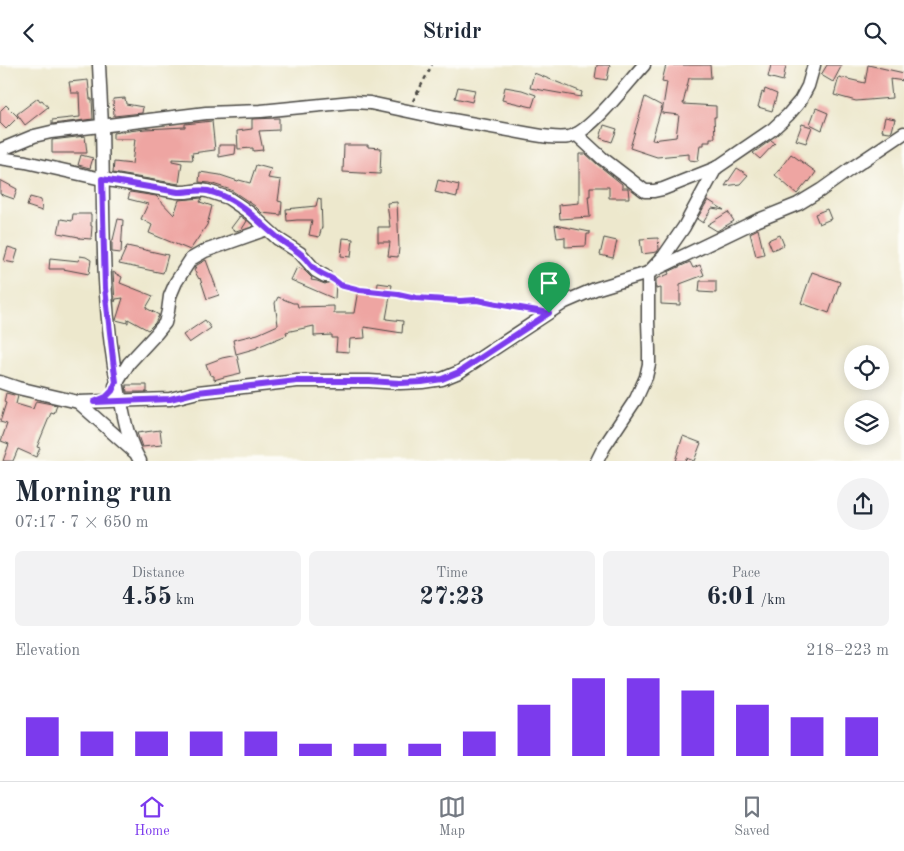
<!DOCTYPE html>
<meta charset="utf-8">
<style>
body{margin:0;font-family:"Old Standard TT",serif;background:#f2f2f3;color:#1f2937;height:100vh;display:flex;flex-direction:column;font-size:19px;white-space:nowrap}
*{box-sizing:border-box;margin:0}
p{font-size:16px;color:#747a83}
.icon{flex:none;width:28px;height:28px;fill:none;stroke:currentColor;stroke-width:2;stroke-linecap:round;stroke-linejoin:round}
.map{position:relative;height:396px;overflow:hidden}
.sheet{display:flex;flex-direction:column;background:#fff;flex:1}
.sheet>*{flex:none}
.buttons{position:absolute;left:844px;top:280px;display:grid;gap:10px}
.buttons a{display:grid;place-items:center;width:45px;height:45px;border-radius:50%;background:#fff;box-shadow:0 2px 12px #0003;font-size:25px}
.pin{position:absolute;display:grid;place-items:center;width:42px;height:42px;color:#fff;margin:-51px -21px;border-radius:50% 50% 50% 0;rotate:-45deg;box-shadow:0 0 5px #0007}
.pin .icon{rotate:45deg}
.round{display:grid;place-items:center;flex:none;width:52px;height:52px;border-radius:26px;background:#f2f2f3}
.overview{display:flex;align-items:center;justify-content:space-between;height:85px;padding:0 15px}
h1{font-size:28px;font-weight:700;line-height:38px}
.metrics{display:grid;grid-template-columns:repeat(3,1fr);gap:8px;height:85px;padding:5px 15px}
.metrics div{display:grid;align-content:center;border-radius:8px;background:#f2f2f3;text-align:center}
.metrics b{font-size:25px;font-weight:700}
.metrics small{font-size:14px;font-weight:400}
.metrics p{font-size:14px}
.chart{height:140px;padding:10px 15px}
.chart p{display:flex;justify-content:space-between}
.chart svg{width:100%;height:90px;margin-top:5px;stroke:#7c3aed;stroke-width:6}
header{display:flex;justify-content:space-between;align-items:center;height:65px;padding:0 15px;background:#fff;font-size:22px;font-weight:700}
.dock{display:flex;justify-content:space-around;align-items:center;height:70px;border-top:1px solid #e0e1e3;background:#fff;font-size:14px;color:#747a83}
.dock a{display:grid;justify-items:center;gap:2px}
.dock .selected{color:#7c3aed}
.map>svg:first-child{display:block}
.building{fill:#eea5a2}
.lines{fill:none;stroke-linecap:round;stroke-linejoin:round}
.street-casing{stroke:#484743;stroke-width:15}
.path{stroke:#484743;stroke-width:2.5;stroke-dasharray:4 4;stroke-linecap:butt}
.street{stroke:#fff;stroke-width:12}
.route-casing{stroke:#fff;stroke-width:10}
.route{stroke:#7c3aed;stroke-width:6}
</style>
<header><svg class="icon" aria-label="back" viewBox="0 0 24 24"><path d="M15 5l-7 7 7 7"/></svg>Stridr<svg class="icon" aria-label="search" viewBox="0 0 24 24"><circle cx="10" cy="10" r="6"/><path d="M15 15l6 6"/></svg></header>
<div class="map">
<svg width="904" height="396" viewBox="0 0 904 396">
<rect width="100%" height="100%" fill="#fdfcf7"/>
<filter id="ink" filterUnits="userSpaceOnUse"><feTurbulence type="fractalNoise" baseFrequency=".02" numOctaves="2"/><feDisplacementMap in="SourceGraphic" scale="10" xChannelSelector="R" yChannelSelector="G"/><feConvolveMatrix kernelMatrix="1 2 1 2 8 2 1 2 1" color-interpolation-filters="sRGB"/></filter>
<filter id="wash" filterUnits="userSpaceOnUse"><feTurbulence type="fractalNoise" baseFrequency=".0096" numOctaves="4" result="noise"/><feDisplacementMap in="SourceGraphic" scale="20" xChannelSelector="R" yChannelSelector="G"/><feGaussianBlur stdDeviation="1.12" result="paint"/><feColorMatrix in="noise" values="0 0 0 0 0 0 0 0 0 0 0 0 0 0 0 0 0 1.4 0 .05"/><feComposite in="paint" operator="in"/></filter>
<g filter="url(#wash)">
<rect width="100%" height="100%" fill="#ede8cd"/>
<g id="blocks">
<!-- building -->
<g class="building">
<polygon points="597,0 610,0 607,15 595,13"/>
<polygon points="666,0 710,0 711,13 689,13 683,39 716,41 716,52 714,52 715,73 710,73 710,77 704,77 704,80 700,80 698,96 689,95 689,89 657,92 630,83 645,32 662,41 652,75 676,72 679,50 662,48 667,17 662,16"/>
<polygon points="771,0 786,0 783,16 768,12"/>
<polygon points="827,0 842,0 833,17 821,10"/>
<polygon points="868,0 904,8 904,16 890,14 892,33 856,36 834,30 839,12 865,18"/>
<polygon points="534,8 582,27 581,32 530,23"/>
<polygon points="88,15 90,34 92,34 93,54 52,59 52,55 80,52 79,28 71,28 69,17"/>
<polygon points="458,22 475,25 472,37 455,33"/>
<polygon points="505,22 522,25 536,30 532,42 502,35"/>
<polygon points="765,24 777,29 772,46 758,42 762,27 764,28"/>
<polygon points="38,33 40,36 42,35 48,42 25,60 17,49"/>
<polygon points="125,33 126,39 143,42 142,48 114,51 113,34"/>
<polygon points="6,40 18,52 6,64 0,58 0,46"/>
<polygon points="816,43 828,48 822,65 810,59"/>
<polygon points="885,52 895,54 892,66 890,67 882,66"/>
<polygon points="279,53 279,65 259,66 263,85 253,86 253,83 238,84 237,66 252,64 252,54"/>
<polygon points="212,56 215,85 192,88 193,95 172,94 172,96 182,98 179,119 113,108 114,97 132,99 135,74 113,74 113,68 145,64 185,62 185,59"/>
<polygon points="802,59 812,62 806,78 796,75"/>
<polygon points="604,60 617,64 612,77 600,73"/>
<polygon points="85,71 87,88 52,88 52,75"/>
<polygon points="771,75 775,78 760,94 753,88"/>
<polygon points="219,80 236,80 235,89 219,92"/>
<polygon points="344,80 368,80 368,82 381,83 380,109 343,107"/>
<polygon points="579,89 586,89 597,99 622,119 622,123 628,123 629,133 609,133 609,122 590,122 590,131 588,131 590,152 560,154 559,140 579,138"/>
<polygon points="791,89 816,107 809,117 808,116 797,129 775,110"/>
<polygon points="81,90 93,93 90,103 78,100"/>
<polygon points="256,100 271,104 268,113 281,115 278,136 282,137 281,150 262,148 255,141 231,125 210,118 199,117 200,107 220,110 238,116 239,115 250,118"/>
<polygon points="737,103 748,110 740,119 725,121"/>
<polygon points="0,115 17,124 14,134 0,129"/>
<polygon points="438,115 459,120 457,132 435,127"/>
<polygon points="130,127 156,131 174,150 179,135 202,133 200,137 212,141 207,160 190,185 149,168 152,160 141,154 148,139 128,134"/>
<polygon points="30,132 41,135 42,146 27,141"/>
<polygon points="318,133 321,134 322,162 319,172 309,170 312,155 297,155 287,156 286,144 316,141"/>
<polygon points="708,135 724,145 712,143 703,158 697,154"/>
<polygon points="397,137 399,183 398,192 388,191 390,177 378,177 378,162 390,162 387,138"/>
<polygon points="827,144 831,154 819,159 815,149"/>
<polygon points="728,147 734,156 717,166 707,160"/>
<polygon points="73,149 91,149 91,161 92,161 91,174 79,173 79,172 58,168 61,154 72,156"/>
<polygon points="240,151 247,156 242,164 236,166 231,163"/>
<polygon points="118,154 123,155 121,188 112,187 112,175 113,175"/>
<polygon points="555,160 590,167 590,169 587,169 586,181 565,182 565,172 557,173"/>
<polygon points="758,164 764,189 756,191 750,168"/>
<polygon points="780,170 784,180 772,185 768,175"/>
<polygon points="343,173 353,174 351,192 341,191"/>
<polygon points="604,173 617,176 613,193 600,190"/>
<polygon points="658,173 659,184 657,187 642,189 640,174"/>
<polygon points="127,181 168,190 163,208 119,199"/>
<polygon points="8,182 18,185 14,198 4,196"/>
<polygon points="80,191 86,192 91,195 89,209 63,204 49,204 50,193 79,196"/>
<polygon points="206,195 219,230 207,234 200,213 199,214 194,205 197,200"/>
<polygon points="690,197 693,203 700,200 704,210 680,219 680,240 661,239 661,223 656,224 656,214 669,209 668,207"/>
<polygon points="297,202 304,205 312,213 311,215 317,216 325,219 330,217 336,217 335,234 291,215"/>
<polygon points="546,202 553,220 543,224 535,206"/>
<polygon points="113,207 122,212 120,218 153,231 146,243 159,250 155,258 148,265 128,254 128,258 116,255 123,233 116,234 115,237"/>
<polygon points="812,207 840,217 829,248 801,238"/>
<polygon points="700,216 716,216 716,228 699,227"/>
<polygon points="378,218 392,220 386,254 403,256 402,268 364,262 365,273 350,274 349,287 336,286 337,273 332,273 332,270 314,271 314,261 286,267 287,270 257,282 257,283 236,289 233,275 258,269 278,260 275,238 278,232 293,238 297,238 298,242 334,241 334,248 354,248 358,225 377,227"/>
<polygon points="205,255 211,263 189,278 183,270"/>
<polygon points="237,290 241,308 224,312 214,315 214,311 210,310 206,299 222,293"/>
<polygon points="126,320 147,320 147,327 127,327"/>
<polygon points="6,328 18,331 16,339 33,344 36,336 57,340 54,349 51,348 37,382 40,383 36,392 18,384 13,396 3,396 9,379 1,376 7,359 0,357 6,338 4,337"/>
<polygon points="160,365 162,380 142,382 137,368"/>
<polygon points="683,371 701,378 694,396 686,393 685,396 675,396"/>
</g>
</g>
</g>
<g filter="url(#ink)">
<use href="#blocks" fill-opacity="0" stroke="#484743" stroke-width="1"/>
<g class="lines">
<!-- street casing -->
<g class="street-casing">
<g id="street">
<path d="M99,0C100,20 101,41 102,61C104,150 100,239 119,327C124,352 127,373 140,396"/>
<polyline points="576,69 602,93 645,126 654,126 663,124 716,103 773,64 788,50 800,36 808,21 814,0"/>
<path d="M0,85L34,71L51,67L206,48L261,46L352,37L370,38L436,52L530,69C542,71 556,74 569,72C590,68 628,17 644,0"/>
<polyline points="0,93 26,97 102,114 178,127 186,127 200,125 207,126 228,133 250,148 278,174 300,188 316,206 325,211"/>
<polyline points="0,317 18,323 78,337 133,386"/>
<polyline points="115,321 129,298 156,269 165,258 168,246 170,231 176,217 191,194 205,186 267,164"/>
<polyline points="78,337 170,334 198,327 297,316 369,316 400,318 422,317 442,314 459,307 565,237 595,224 648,208 756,156 798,139 821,125 849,105 904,68"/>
<polyline points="597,396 604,382 636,334 646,312 649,299 649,285 648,256 648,208 664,191 684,162 716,103"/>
</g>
</g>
<!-- path -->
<g class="path">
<polyline points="413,36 432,0"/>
<polyline points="336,215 340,220 360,225 398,229 416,233 460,236 477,235 530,245"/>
</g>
<!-- street -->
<use href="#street" class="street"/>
</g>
</g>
<g class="lines" filter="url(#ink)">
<!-- route casing -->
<g class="route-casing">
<path id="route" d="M102,114L178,127C188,127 198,124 208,126C241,134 253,153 277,172C286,180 297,184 305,193C308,196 311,201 315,204C322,211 334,212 340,220L360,225L398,229L416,233L460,236L477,235L497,239L549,248L459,307L442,314L422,317L400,318L369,316H297L198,327L170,334L94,337L106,332L112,326L116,317L114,303L105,223Z"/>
</g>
<!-- route -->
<use href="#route" class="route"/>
</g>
</svg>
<div class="buttons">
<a><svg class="icon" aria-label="locate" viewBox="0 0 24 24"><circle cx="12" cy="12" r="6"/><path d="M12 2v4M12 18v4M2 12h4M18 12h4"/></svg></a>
<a><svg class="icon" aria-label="layers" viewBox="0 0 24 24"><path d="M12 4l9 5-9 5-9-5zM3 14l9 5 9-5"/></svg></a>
</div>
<div class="pin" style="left:549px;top:248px;background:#1e9e55"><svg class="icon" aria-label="arrive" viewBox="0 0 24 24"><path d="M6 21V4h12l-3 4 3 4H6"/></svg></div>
</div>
<section class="sheet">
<div class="overview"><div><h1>Morning run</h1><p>07:17 · 7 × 650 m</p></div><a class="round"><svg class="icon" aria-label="share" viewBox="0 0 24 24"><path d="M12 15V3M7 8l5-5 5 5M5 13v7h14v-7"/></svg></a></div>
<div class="metrics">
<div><p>Distance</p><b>4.55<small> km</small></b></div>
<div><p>Time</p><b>27:23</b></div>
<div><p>Pace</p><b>6:01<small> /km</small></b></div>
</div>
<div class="chart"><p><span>Elevation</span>218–223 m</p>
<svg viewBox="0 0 160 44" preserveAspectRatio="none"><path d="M5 44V25M15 44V32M25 44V32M35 44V32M45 44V32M55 44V38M65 44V38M75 44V38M85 44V32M95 44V19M105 44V6M115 44V6M125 44V12M135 44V19M145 44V25M155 44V25"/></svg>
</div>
</section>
<nav class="dock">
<a class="selected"><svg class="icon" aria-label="home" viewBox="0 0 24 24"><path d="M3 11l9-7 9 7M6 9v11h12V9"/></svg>Home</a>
<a><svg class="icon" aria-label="map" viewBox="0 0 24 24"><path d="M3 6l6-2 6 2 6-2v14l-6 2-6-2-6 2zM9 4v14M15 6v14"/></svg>Map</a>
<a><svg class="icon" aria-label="saved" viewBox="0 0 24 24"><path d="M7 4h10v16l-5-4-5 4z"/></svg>Saved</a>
</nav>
